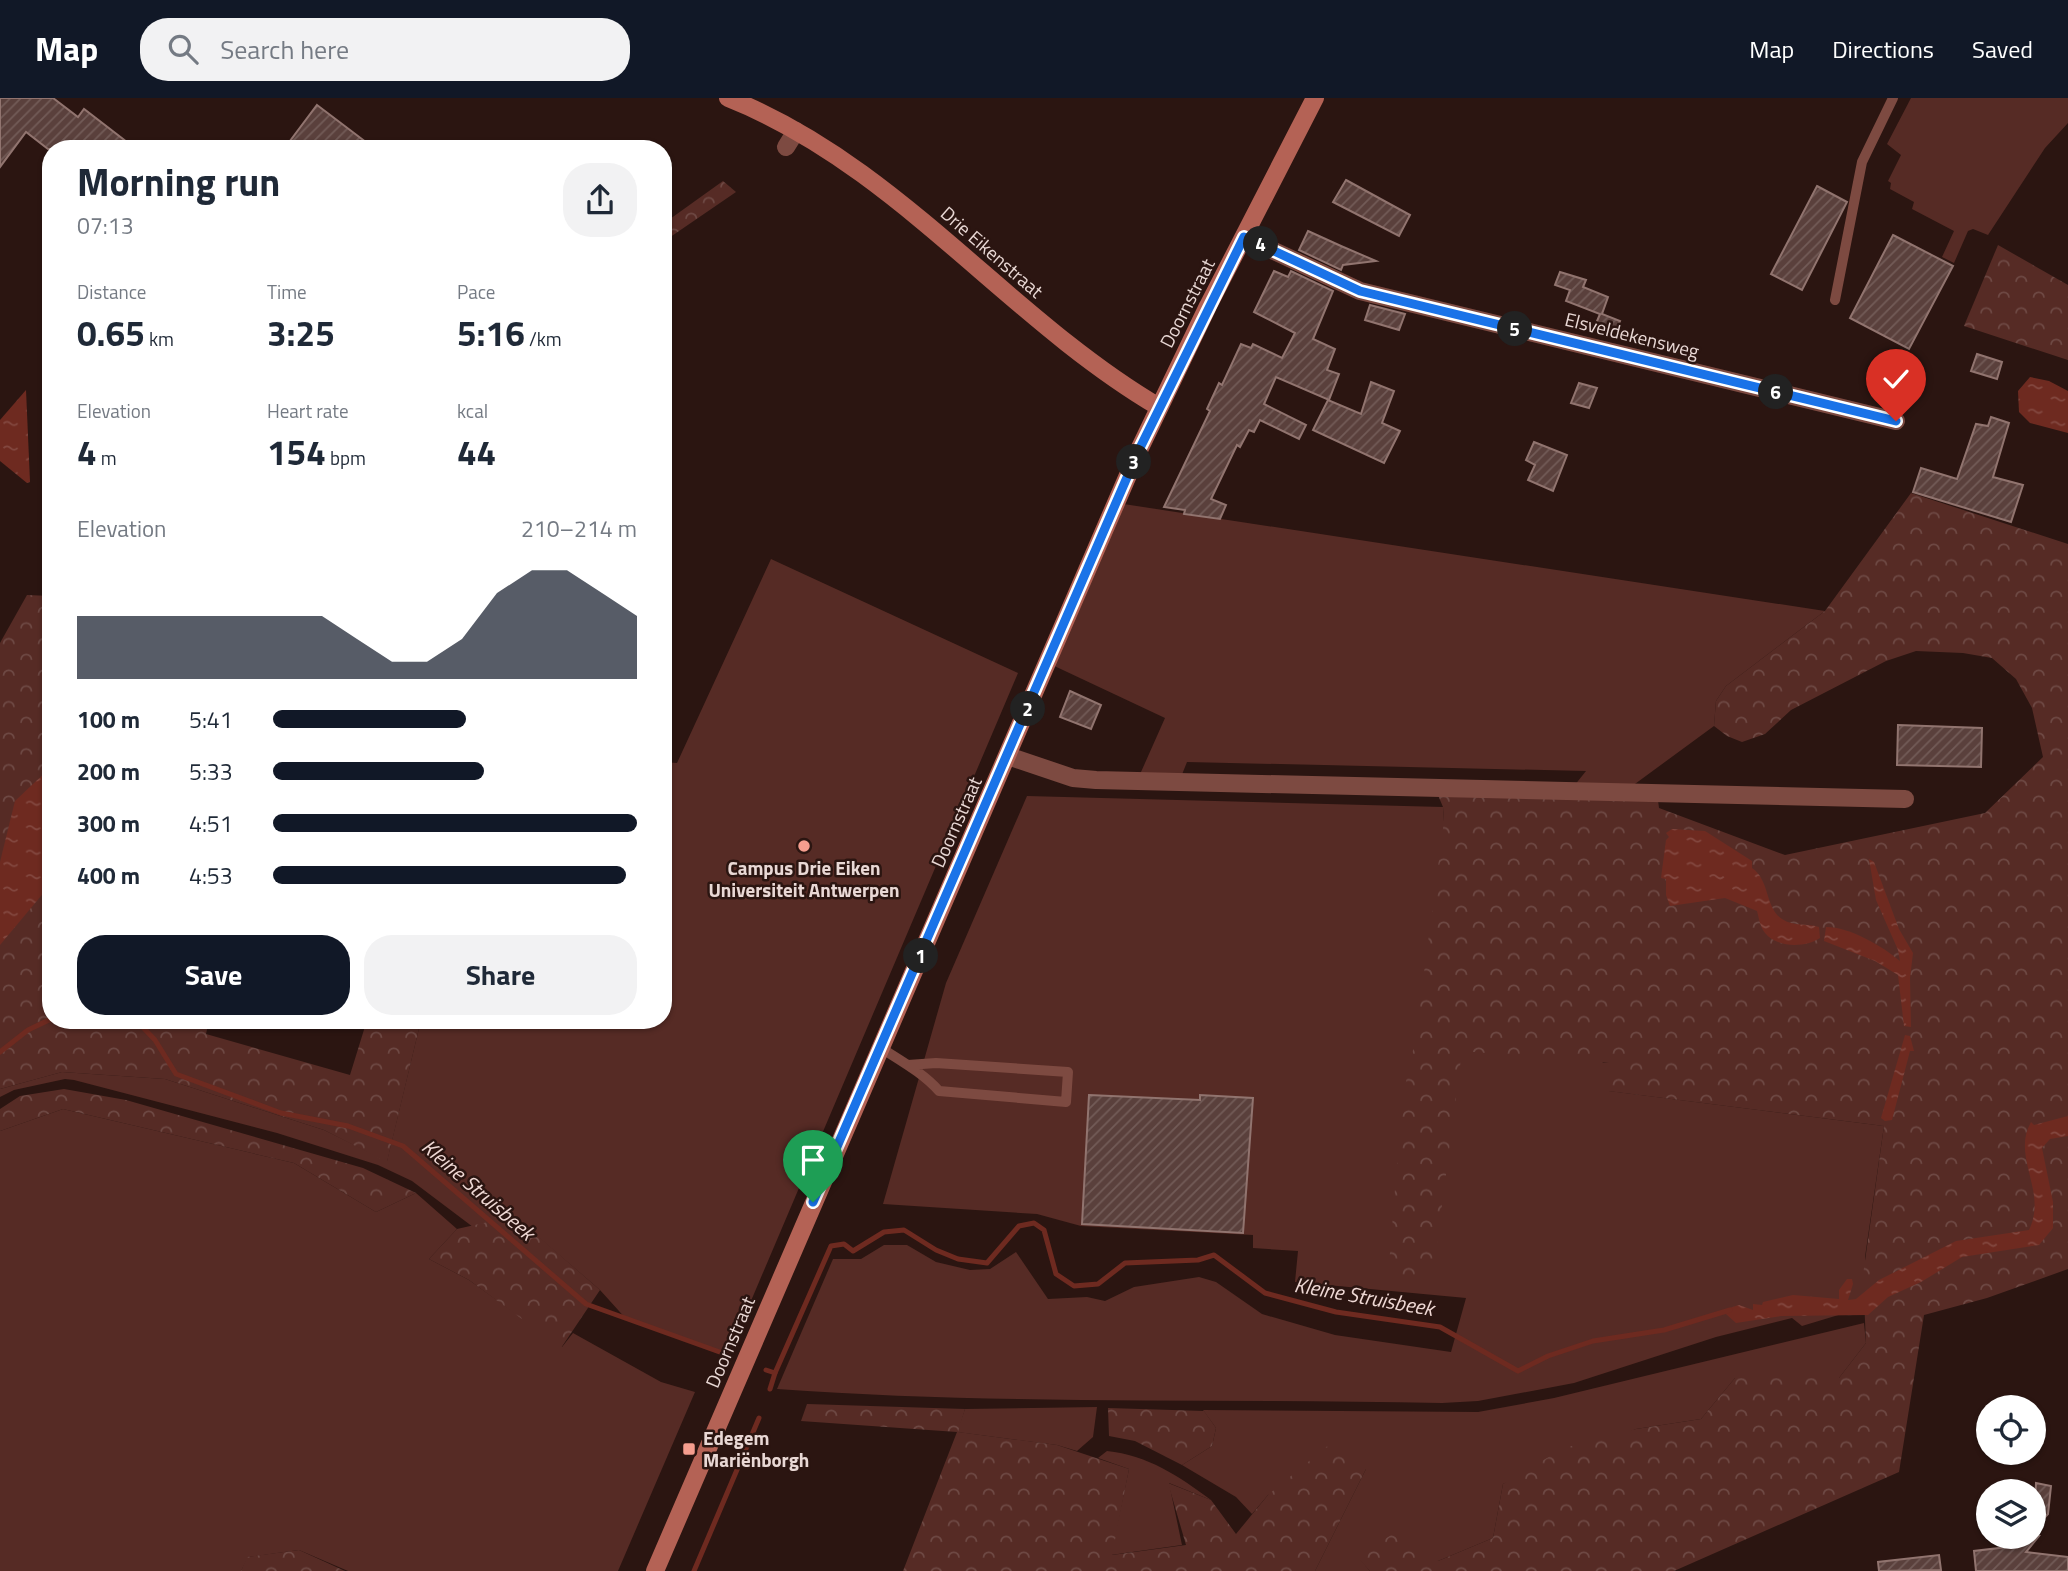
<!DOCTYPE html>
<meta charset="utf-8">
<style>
body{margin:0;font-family:"Titillium Web",sans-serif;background:#f2f2f3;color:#1f2937;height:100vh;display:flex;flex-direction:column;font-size:26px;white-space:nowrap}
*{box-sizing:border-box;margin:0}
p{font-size:23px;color:#747a83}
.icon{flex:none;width:38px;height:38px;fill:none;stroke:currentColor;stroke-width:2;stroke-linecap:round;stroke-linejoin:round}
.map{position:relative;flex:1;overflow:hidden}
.details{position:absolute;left:42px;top:42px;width:630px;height:889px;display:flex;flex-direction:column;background:#fff;border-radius:28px;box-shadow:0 2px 5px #0004}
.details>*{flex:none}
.controls{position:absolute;left:1976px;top:1297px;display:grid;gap:14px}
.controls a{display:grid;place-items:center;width:70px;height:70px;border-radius:50%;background:#fff;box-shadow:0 2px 5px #0004;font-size:35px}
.pin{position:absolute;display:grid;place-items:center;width:60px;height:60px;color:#fff;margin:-72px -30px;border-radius:50% 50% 50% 0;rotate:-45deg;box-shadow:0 0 7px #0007}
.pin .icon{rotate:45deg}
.km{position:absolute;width:35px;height:35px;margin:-18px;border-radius:50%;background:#222;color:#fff;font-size:19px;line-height:35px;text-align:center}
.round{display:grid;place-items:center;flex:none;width:74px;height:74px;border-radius:28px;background:#f2f2f3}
.head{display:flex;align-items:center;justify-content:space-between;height:119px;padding:0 35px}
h1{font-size:38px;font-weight:700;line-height:52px}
.metrics{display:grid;grid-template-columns:repeat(3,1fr);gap:10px;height:119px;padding:7px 35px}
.metrics div{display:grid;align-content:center}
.metrics b{font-size:35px;font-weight:700}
.metrics small{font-size:19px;font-weight:400}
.metrics p{font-size:19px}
.chart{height:196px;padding:14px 35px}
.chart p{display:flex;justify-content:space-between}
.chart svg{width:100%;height:126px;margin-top:7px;fill:#111827;opacity:.7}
.cta{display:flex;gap:14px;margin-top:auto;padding:14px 35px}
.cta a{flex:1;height:80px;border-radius:28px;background:#111827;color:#fff;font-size:28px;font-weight:700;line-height:80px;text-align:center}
.cta a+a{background:#f2f2f3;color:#1f2937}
ul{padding:0 35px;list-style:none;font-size:23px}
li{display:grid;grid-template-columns:112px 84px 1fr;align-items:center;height:52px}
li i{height:18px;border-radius:9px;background:#111827}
header{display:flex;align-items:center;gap:42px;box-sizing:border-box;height:98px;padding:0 35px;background:#111827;color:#fff}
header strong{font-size:33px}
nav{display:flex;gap:38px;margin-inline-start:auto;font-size:24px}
.search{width:490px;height:63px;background:#f2f2f3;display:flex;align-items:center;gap:18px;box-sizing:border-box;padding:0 24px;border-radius:28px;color:#747a83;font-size:26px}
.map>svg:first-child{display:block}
.grass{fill:#562b25}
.forest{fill:url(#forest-crowns)}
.water{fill:url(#water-ripples)}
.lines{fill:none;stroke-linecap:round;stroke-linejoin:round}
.stream{stroke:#6e2a20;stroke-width:5}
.building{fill:url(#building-hatch);stroke:#91746f;stroke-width:2}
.lane{stroke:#7d4a41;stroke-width:10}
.street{stroke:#7d4a41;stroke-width:18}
.secondary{stroke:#b46255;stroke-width:18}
.route-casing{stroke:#fff;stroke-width:14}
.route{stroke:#1a73e8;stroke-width:9}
.poi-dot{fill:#f59d8e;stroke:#2b1511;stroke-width:2.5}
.labels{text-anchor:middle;stroke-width:5;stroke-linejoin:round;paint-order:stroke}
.street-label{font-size:19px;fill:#e9d8d5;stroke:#2b1511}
.poi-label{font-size:19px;font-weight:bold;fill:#e9d8d5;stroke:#2b1511}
.water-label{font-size:21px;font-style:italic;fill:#efd9d5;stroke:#2b1511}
</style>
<header>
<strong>Map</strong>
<div class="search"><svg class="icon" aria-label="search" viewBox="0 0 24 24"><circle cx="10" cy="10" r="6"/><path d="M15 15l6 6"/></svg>Search here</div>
<nav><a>Map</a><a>Directions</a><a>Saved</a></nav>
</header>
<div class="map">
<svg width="2068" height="1473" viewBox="0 0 2068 1473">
<defs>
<pattern id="forest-crowns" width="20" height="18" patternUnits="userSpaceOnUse" patternTransform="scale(1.75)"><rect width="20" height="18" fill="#562b25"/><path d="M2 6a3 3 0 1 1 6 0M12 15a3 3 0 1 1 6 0" fill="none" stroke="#6e4944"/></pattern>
<pattern id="water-ripples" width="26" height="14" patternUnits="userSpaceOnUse" patternTransform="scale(1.75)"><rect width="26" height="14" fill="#6e2a20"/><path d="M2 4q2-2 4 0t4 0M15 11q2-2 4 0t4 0" fill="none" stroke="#834840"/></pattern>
<pattern id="building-hatch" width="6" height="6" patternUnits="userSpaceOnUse" patternTransform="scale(1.75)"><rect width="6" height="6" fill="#5a403c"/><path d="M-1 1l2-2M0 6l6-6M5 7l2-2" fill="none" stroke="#725b57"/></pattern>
</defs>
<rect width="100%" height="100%" fill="#2b1511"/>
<!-- grass -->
<g class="grass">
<polygon points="1911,0 2068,0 2068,25 2045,50 1988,137 1973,131 1968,133 1954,165 1942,159 1954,133 1912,111 1914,104 1890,91 1891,85 1888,83 1901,57 1887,46"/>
<polygon points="1117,405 1825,513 1726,588 1716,603 1714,628 1624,694 1570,693 1586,673 1187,664 1179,684 1137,683 1165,620 1048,565"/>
<polygon points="771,461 1018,575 728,1257 628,1223 600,1192 515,1119 473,1129 412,1083 378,1067 277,1035 74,982 65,981 14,992 0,999 0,991 62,974 165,981 324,1032 387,1063 421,922 663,922 663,664 677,665"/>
<path d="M1027,698L1443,709L1444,723L1603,965H1610L1609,993L1884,1028L1865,1159V1209L1802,1228L1792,1220L1716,1239L1574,1285L1478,1303L1442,1305C1221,1300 998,1307 777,1291L833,1161H861L884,1147H907L936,1164L970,1172L990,1171L1016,1154L1048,1201L1087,1199L1105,1203L1134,1189L1199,1179L1216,1184L1262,1216L1335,1237L1451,1254L1466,1200L1295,1184L1298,1153L1253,1150V1137L1081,1128L1037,1116L883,1106L946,885Z"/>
<polygon points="63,1011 294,1065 376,1114 416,1095 457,1131 429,1161 469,1182 562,1249 573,1235 661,1284 695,1294 618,1473 348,1473 299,1452 248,1459 241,1473 0,1473 0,1033"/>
<polygon points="1864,1225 1866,1245 1839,1280 1735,1280 1701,1321 1636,1331 1503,1386 1493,1440 1438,1463 1359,1460 1370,1473 1315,1473 1366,1371 1268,1397 1252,1416 1236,1399 1182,1367 1212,1348 1216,1330 1203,1312 1478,1314 1554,1300"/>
<polygon points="1097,1309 1093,1339 1077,1353 1057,1347 957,1334 965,1311"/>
<path d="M1107,1353C1147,1357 1179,1378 1211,1402L1169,1385L1182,1447L1111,1457L1129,1371L1098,1360Z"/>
</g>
<!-- forest -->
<g class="forest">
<polygon points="723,83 736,94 663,144 663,126"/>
<polygon points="1998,147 2068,187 2068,262 1964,228"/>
<polygon points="1911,395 2068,446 2068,1171 1987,1200 1924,1217 1899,1374 1674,1473 1370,1473 1358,1460 1398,1432 1438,1463 1493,1440 1503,1386 1564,1350 1636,1331 1701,1321 1735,1280 1839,1280 1866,1245 1863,1177 1884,1028 1608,993 1609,965 1462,953 1432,1184 1388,1180 1402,1002 1415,943 1444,723 1443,709 1435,690 1657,695 1659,710 1785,757 1985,715 2043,659 2032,610 2016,581 1992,560 1963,555 1916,553 1886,563 1791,612 1765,636 1742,644 1727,638 1714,628 1716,603 1726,588 1825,513"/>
<polygon points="27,497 51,498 51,922 209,922 206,936 350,977 367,922 421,922 387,1064 324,1032 165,981 62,974 0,991 0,545"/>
<polygon points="64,991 126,1002 363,1070 416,1095 376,1114 294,1065 63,1011 0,1033 0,1011 20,998"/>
<polygon points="515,1118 600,1192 561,1250 469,1182 429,1161 457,1131"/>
<polygon points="807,1306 965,1311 958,1334 1057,1347 1129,1371 1112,1457 1186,1447 1168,1385 1211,1402 1236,1436 1268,1397 1336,1341 1366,1371 1315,1473 903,1473 957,1334 801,1323"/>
<polygon points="1108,1310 1204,1313 1216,1330 1212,1348 1182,1367 1135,1343 1109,1338"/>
<polygon points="299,1452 345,1473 241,1473 247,1459"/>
</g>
<!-- water -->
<g class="water">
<polygon points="2030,279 2049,283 2068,293 2068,335 2030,325 2019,314 2018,293"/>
<polygon points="26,292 30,384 27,385 0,363 0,322"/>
<polygon points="51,669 51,786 0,847 0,764 15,703"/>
<path d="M1672,731L1705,733L1752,763V770C1770,782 1765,810 1782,821C1794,829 1806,825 1819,829L1820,840C1805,850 1777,850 1765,835C1760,829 1759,820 1757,813L1725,800L1670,808L1666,797V781L1661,780L1666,742L1669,739L1666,735Z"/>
<path d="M1869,761L1874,764L1899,831L1913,855L1910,880L1911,929L1904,928L1898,877L1875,863L1824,843L1826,829C1850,829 1882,848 1900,863L1898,852L1876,802Z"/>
<polygon points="1905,937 1910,938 1914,953 1910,953 1892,1022 1885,1023 1881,1020"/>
<path d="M2068,1018V1038L2050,1041L2042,1050L2053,1104V1130L2039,1147L1962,1159L1921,1184L1888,1199L1868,1217L1781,1218L1736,1225L1726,1216V1211L1739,1207L1753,1212V1206L1762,1207L1763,1204L1793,1197L1839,1201V1192L1847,1181H1852L1853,1186L1848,1202L1856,1201L1879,1182L1956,1143L2029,1132C2048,1093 2011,1059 2031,1024L2034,1027Z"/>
</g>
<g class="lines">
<!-- stream -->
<g class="stream">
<polyline points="136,922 155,942 176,976 281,1015 348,1028 403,1048 586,1206 728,1257"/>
<polyline points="0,954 28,932 51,921"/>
<polyline points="766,1272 775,1275 831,1148 844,1146 853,1153 884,1134 904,1132 936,1152 958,1161 987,1165 1019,1128 1034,1125 1044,1132 1056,1176 1074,1188 1098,1186 1125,1165 1198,1162 1214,1157 1265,1195 1336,1214 1440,1229 1518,1273 1548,1258 1593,1243 1664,1232 1730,1212"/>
<polyline points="770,1291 775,1275"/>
<polyline points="694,1473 759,1320"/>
</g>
</g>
<!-- building -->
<g class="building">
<polygon points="0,0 53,0 78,19 84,11 136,51 48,51 26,34 0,69"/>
<polygon points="317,7 375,51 284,51"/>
<polygon points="1346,82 1410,117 1399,138 1333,104"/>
<polygon points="1817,88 1847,104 1802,192 1771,176"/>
<polygon points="1308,133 1341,148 1376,163 1343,167 1341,172 1299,152"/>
<polygon points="1893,137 1953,168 1909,251 1850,220"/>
<polygon points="1274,173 1288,179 1291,173 1333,193 1313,241 1335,251 1327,272 1339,276 1329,302 1276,279 1264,306 1306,327 1299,341 1260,322 1254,334 1249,332 1240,349 1237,347 1211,401 1226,407 1220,421 1184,416 1185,412 1164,409 1210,313 1207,311 1219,285 1222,287 1241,246 1251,250 1253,246 1282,260 1295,235 1254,214"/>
<polygon points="1560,174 1586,182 1583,189 1608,199 1602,216 1620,223 1614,236 1595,228 1600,216 1566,203 1570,192 1555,187"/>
<polygon points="1370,207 1405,216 1399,232 1365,222"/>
<polygon points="1977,256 2002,264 1997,281 1971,273"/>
<polygon points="1371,284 1394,293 1382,325 1400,333 1384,365 1313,332 1328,302 1361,316"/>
<polygon points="1579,285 1597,290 1589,310 1571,305"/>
<polygon points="1991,319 2009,325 1993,379 2023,387 2011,424 1913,394 1921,370 1957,381 1976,326 1988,328"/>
<polygon points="1534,344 1567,357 1553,393 1528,382 1535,367 1526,362"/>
<polygon points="1070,593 1101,607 1091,631 1060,619"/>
<polygon points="1898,627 1982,630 1981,669 1897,667"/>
<polygon points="1089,997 1200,1002 1200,997 1253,1000 1243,1135 1082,1126"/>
<polygon points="2036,1385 2051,1388 2048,1416 2034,1431"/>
<polygon points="2018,1438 2039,1438 2026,1454 2068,1459 2068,1473 1976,1473 1974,1453 2016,1448"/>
<polygon points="1939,1457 1941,1472 1879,1473 1878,1464"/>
</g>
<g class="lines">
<!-- lane -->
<g class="lane">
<polyline points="1835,202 1862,64 1893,0"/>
<path d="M881,950C901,963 923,975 939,993L1066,1004L1068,974L936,965L908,967"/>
</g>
<!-- street -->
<g class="street">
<polyline points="786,49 796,33"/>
<polyline points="1244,139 1360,193 1896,323"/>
<polyline points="1008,658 1073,680 1096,682 1905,701"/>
</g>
<!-- secondary -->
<g class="secondary">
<path d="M728,0C897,67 1006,219 1159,309"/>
<polyline points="655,1473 1138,354 1208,208 1315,0"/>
</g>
</g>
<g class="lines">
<!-- route casing -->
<g class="route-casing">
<polyline id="route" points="813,1104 1138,354 1244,139 1360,193 1896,323"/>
</g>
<!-- route -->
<use href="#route" class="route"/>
</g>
<!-- markers -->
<g class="poi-dot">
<circle cx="804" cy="748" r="7"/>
<rect x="682" y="1344" width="14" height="14" rx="3.5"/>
</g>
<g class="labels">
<!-- street labels -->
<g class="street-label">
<text transform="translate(992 154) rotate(41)" y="7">Drie Eikenstraat</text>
<text transform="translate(1187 205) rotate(-63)" y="7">Doornstraat</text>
<text transform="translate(1632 237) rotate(14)" y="7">Elsveldekensweg</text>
<text transform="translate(956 724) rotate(-66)" y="7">Doornstraat</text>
<text transform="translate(730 1244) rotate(-67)" y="7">Doornstraat</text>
</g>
<!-- poi labels -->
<g class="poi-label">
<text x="804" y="777">Campus Drie Eiken<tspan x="804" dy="22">Universiteit Antwerpen</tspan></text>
<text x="703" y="1347" text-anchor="start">Edegem<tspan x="703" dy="22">Mariënborgh</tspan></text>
</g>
<!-- water labels -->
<g class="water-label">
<text transform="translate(478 1092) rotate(41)" y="7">Kleine Struisbeek</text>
<text transform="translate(1364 1199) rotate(10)" y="7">Kleine Struisbeek</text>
</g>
</g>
</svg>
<div class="controls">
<a><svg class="icon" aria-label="locate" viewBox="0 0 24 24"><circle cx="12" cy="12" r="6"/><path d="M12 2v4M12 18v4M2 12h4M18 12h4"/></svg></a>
<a><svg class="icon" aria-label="layers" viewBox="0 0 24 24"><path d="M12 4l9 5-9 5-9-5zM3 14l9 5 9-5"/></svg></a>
</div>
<div class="pin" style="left:813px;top:1104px;background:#1e9e55"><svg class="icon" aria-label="arrive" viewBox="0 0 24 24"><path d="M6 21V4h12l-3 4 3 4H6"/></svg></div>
<div class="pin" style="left:1896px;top:323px;background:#d93025"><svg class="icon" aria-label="check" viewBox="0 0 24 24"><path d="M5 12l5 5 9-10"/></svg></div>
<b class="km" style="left:921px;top:858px">1</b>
<b class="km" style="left:1028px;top:611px">2</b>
<b class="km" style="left:1134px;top:364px">3</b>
<b class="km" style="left:1261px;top:146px">4</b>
<b class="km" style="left:1515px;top:231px">5</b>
<b class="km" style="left:1776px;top:294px">6</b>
<section class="details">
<div class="head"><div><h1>Morning run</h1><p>07:13</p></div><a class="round"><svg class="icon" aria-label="share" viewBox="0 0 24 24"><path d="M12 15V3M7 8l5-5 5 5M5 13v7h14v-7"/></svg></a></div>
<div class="metrics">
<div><p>Distance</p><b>0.65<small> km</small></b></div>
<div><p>Time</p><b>3:25</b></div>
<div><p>Pace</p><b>5:16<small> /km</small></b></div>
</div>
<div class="metrics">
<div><p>Elevation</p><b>4<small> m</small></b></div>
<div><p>Heart rate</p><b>154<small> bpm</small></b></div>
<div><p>kcal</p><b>44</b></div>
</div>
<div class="chart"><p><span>Elevation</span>210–214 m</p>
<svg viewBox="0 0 160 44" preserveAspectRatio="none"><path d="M0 44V22L10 22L20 22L30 22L40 22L50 22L60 22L70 22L80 30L90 38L100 38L110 30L120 14L130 6L140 6L150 14L160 22V44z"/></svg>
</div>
<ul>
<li><b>100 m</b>5:41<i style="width:53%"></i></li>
<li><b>200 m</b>5:33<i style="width:58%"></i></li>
<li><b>300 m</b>4:51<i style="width:100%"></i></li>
<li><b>400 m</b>4:53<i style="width:97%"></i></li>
</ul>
<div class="cta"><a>Save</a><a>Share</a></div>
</section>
</div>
